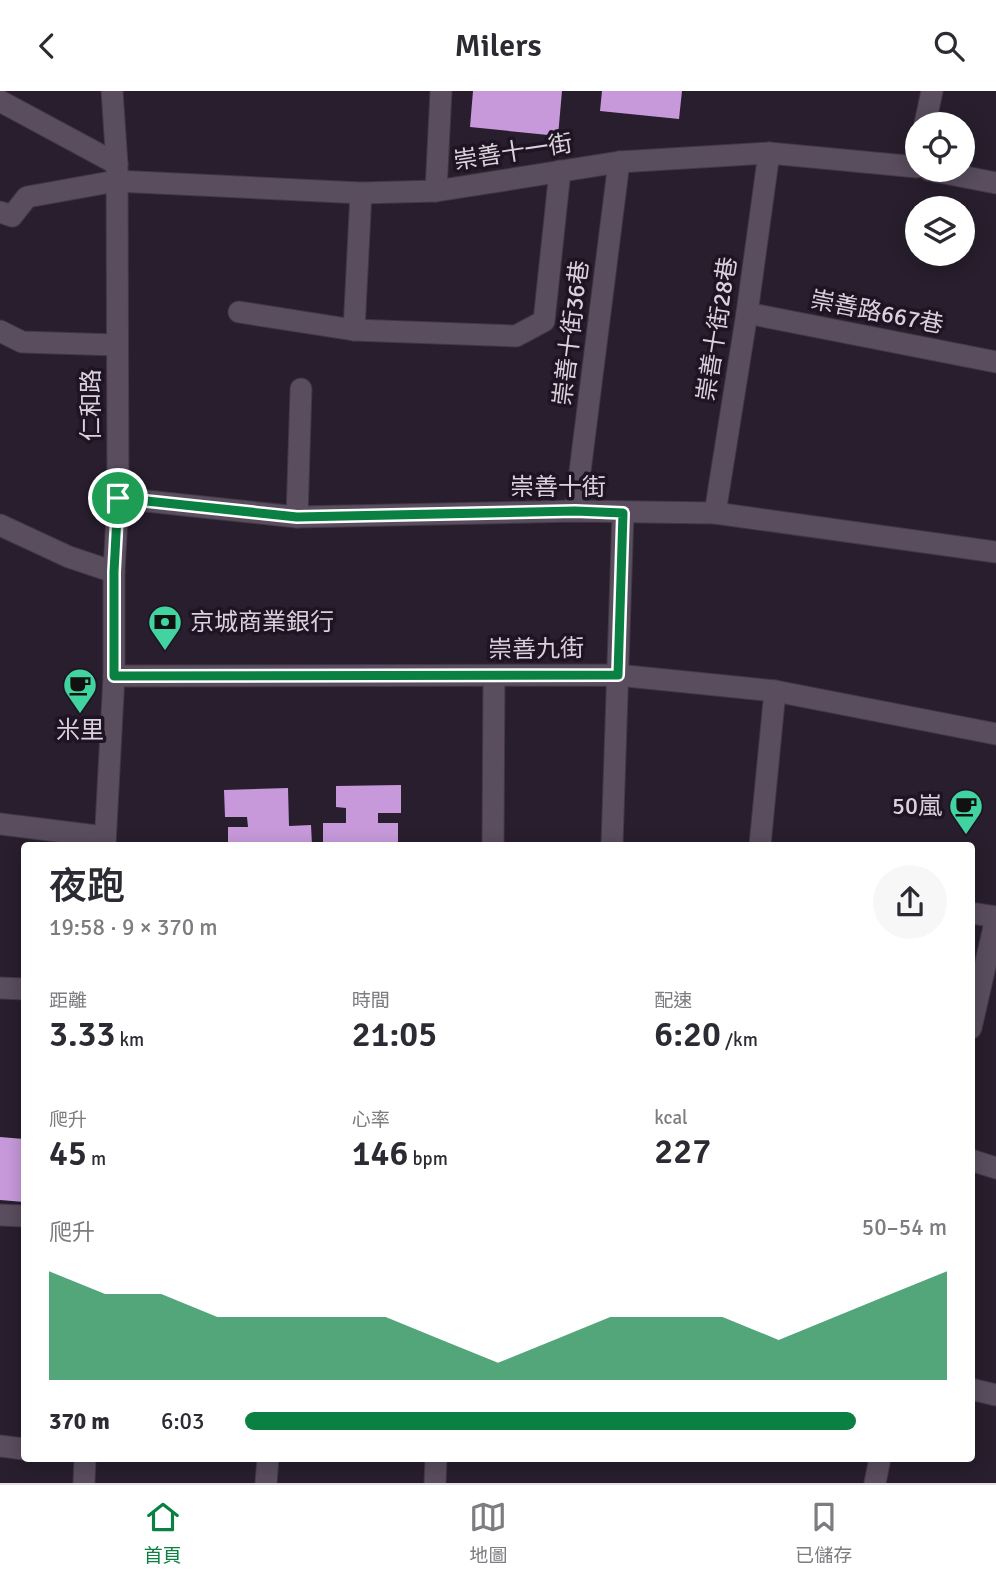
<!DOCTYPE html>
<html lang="zh-TW">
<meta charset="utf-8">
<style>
body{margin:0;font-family:Signika,"Noto Sans TC",sans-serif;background:#f7f7f7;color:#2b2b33;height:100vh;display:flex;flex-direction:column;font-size:26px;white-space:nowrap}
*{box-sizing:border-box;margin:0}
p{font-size:23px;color:#7c7c81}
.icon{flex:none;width:38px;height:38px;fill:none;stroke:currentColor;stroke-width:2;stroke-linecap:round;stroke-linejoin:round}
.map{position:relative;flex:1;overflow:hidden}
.side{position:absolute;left:21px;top:751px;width:954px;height:620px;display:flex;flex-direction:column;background:#fff;border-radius:7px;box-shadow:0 4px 18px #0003}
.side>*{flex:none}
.tools{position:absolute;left:905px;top:21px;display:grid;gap:14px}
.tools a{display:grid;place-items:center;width:70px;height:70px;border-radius:50%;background:#fff;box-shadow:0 4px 18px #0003;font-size:35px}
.pin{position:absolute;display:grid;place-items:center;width:60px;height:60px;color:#fff;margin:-30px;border:4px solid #fff;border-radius:50%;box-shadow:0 2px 7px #0007}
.round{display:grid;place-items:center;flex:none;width:74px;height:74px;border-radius:37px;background:#f7f7f7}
.overview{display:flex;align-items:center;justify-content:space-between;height:119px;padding:0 28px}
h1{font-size:38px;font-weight:600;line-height:52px}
.metrics{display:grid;grid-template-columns:repeat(3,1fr);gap:10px;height:119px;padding:7px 28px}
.metrics div{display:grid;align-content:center}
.metrics b{font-size:35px;font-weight:600}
.metrics small{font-size:19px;font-weight:400}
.metrics p{font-size:19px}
.chart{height:196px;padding:14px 28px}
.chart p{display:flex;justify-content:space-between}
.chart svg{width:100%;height:126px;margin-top:7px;fill:#0b8043;opacity:.7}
ul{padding:0 28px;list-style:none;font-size:23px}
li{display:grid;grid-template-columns:112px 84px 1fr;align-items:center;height:52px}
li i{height:18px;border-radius:9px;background:#0b8043}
header{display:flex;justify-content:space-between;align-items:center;height:91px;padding:0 28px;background:#fff;font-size:32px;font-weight:600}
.tabs{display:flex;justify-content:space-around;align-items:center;height:98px;border-top:2px solid #e1e1e2;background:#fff;font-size:19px;color:#7c7c81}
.tabs a{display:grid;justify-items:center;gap:4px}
.tabs .current{color:#0b8043}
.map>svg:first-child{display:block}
.building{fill:#c799da}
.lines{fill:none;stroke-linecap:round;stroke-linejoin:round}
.minor-casing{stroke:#413845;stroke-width:23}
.minor{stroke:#594d5e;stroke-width:21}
.route-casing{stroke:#fff;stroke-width:14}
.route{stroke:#0b8043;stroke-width:9}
.labels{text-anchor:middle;stroke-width:7;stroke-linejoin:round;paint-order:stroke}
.street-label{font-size:24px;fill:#d9d2dc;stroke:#1f1423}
.poi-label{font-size:24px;fill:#d9d2dc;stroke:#1f1423;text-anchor:start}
</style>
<header><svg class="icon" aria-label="back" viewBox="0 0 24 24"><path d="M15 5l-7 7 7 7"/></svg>Milers<svg class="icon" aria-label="search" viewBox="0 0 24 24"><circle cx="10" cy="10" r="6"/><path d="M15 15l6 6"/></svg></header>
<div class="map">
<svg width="996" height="1392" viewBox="0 0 996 1392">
<rect width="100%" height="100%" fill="#281e2d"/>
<!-- building -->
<g class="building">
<polygon points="473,0 562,0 558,45 470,36"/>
<polygon points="602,0 682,0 679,28 600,20"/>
<polygon points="401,694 401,722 378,722 378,732 398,732 398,754 323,754 323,732 346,732 346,717 336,716 336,695"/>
<polygon points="288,697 289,735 311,734 312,754 228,754 228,736 248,736 247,726 225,726 224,699"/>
<polygon points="0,1046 24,1048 24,1111 0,1109"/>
</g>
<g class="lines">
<!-- minor casing -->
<g class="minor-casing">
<g id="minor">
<polyline points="0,10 117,73"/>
<polyline points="925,33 932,0"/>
<polyline points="929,79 996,92"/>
<polyline points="436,100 441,0"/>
<polyline points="0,121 12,125 27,106 116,90 361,102 436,100 619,71 769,62 917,76"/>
<polyline points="239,221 354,239 516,245 544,230 560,80"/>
<polyline points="747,222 996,271"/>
<polyline points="354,239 361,102"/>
<polyline points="0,240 22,251 117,254"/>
<polyline points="118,407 297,426 575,420 715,422 996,461"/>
<polyline points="575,420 619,71"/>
<polyline points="715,422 747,222 769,62"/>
<polyline points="297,426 301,298"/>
<polyline points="0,434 69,466 114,481"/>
<polyline points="114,585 617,584 775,600 996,643"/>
<polyline points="0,733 105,746"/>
<polyline points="105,754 114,585 114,481 118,407 117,73 112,0"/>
<polyline points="493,754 494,585"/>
<polyline points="612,754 623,422"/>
<polyline points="760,754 775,600"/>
<polyline points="971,822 996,826"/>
<polyline points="0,897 24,898"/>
<polyline points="971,937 996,827"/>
<polyline points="971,1069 996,1077"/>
<polyline points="0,1124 24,1125"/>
<polyline points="971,1298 996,1304"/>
<polyline points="0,1355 24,1358"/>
<polyline points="84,1392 85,1367"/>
<polyline points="266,1392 268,1367"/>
<polyline points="435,1392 436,1367"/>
<polyline points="875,1392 880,1367"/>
</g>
</g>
<!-- minor -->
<use href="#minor" class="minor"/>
</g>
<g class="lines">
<!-- route casing -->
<g class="route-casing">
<polygon id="route" points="118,407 297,426 575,420 623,422 618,584 114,585 114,481"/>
</g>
<!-- route -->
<use href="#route" class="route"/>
</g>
<!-- icons -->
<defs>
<g id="bank-pin" transform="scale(1.75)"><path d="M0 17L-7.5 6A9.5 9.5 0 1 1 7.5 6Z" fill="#41d4a1" stroke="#1f1423"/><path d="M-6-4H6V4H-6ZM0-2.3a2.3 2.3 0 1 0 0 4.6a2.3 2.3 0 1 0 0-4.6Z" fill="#111"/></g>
<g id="cafe-pin" transform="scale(1.75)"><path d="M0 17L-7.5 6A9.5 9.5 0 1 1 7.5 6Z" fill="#41d4a1" stroke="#1f1423"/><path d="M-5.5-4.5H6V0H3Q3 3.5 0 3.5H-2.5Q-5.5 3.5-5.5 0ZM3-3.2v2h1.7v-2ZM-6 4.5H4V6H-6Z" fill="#111"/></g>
</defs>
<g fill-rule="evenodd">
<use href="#bank-pin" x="165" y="531"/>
<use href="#cafe-pin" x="80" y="594"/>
<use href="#cafe-pin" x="966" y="715"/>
</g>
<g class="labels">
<!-- street labels -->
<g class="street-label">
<text transform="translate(513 61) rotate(-9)" y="8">崇善十一街</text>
<text transform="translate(877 221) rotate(11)" y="8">崇善路667巷</text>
<text transform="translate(717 238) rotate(-81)" y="8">崇善十街28巷</text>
<text transform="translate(571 242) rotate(-83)" y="8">崇善十街36巷</text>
<text transform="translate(91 314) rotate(-90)" y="8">仁和路</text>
<text x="558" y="404">崇善十街</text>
<text transform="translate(536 558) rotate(-1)" y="8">崇善九街</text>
</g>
<!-- poi labels -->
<g class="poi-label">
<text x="190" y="539">京城商業銀行</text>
<text x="80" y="647" text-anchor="middle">米里</text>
<text x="942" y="723" text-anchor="end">50嵐</text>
</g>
</g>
</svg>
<div class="tools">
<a><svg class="icon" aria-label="locate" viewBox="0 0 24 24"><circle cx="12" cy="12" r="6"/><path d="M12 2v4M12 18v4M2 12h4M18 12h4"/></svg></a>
<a><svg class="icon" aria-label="layers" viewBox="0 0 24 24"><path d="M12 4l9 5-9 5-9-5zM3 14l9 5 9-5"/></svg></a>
</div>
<div class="pin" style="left:118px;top:407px;background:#1e9e55"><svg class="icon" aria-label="arrive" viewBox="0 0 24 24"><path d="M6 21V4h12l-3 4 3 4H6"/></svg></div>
<section class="side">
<div class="overview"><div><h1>夜跑</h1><p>19:58 · 9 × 370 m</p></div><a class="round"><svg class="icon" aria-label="share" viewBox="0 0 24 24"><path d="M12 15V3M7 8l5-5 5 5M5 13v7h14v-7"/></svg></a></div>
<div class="metrics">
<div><p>距離</p><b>3.33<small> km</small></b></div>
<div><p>時間</p><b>21:05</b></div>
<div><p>配速</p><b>6:20<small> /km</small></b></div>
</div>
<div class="metrics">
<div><p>爬升</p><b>45<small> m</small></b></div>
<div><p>心率</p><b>146<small> bpm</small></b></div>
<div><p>kcal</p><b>227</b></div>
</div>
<div class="chart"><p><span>爬升</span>50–54 m</p>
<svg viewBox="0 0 160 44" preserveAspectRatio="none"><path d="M0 44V6L10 14L20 14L30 22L40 22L50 22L60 22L70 30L80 38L90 30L100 22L110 22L120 22L130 30L140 22L150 14L160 6V44z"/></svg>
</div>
<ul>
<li><b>370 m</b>6:03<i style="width:87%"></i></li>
</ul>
</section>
</div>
<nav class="tabs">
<a class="current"><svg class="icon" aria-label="home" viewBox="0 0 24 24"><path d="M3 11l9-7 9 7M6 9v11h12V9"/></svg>首頁</a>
<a><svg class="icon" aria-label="map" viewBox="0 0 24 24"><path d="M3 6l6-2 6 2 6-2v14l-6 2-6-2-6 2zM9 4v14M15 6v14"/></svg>地圖</a>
<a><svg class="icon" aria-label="saved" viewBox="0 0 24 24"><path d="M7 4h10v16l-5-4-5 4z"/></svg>已儲存</a>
</nav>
